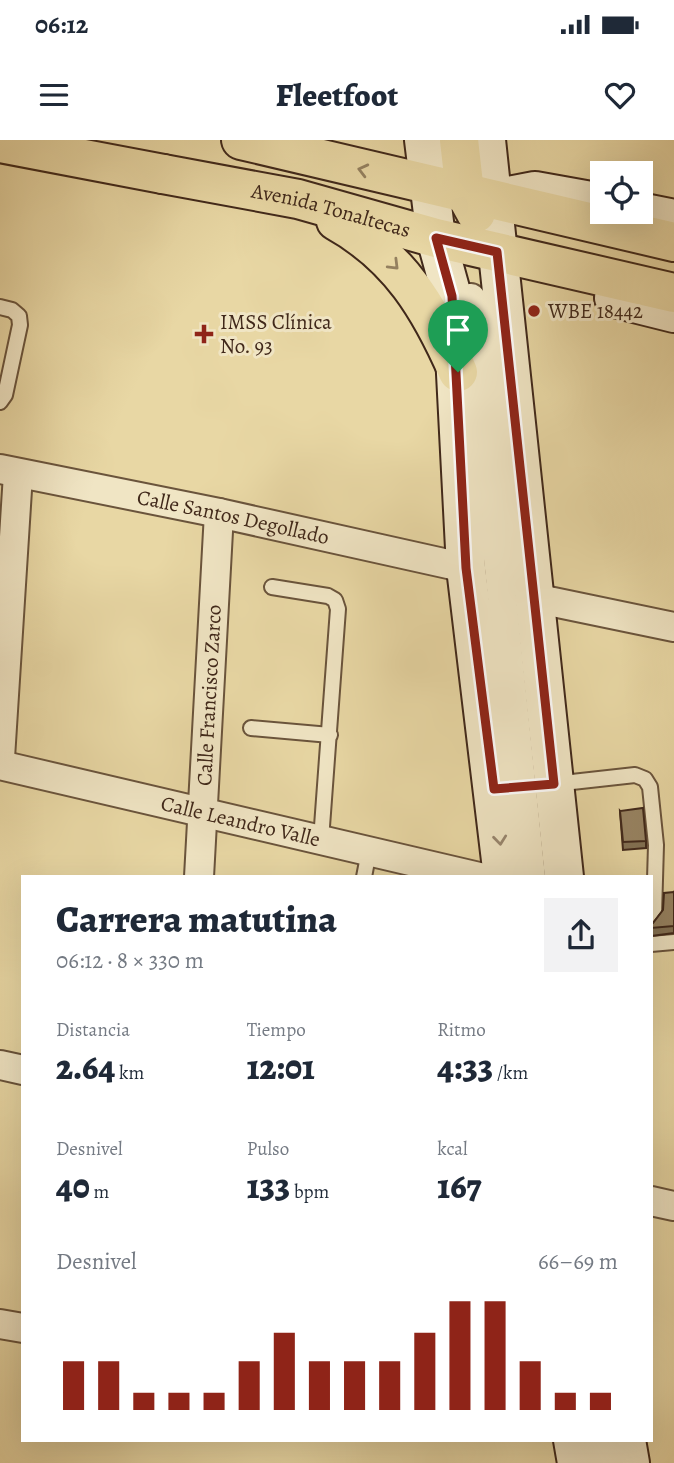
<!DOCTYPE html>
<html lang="es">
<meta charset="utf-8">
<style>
body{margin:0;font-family:Alegreya,serif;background:#f2f2f3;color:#1f2937;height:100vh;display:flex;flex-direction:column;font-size:26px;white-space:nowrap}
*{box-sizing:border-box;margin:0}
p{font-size:23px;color:#747a83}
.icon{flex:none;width:38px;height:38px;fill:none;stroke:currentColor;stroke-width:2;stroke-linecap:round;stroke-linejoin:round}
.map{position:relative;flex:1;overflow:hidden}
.drawer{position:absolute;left:21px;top:735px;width:632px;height:567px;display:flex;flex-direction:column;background:#fff;border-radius:0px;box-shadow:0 7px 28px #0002}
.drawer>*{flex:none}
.fabs{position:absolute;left:590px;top:21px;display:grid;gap:14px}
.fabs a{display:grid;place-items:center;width:63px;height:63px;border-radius:0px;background:#fff;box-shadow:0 7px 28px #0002;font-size:35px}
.pin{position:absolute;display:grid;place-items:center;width:60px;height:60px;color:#fff;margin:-72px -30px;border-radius:50% 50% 50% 0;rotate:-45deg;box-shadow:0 0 7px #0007}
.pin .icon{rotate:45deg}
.round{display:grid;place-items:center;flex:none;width:74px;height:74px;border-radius:0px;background:#f2f2f3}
.head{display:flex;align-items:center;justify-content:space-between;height:119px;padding:0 35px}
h1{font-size:38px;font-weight:800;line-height:52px}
.metrics{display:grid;grid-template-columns:repeat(3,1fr);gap:10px;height:119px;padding:7px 35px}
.metrics div{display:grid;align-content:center}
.metrics b{font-size:35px;font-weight:800}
.metrics small{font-size:19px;font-weight:400}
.metrics p{font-size:19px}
.chart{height:196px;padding:14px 35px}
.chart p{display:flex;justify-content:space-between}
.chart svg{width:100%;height:126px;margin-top:7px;stroke:#8f2418;stroke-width:6}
.status{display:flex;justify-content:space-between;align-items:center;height:49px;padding:0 35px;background:#fff;direction:ltr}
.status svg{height:19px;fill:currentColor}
header{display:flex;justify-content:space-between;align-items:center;height:91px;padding:0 35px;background:#fff;font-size:32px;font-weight:800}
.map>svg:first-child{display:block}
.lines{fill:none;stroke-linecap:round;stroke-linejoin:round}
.lane-casing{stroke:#6a543c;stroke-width:18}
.street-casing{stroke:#6a543c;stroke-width:32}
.secondary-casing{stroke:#40281a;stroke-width:42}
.primary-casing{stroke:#40281a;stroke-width:42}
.highway-casing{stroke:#40281a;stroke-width:42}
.lane{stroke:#f0e5c4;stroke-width:14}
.street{stroke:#f0e5c4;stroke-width:28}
.secondary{stroke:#f0e5c4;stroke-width:38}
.primary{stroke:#e8d7a4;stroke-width:38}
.highway{stroke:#e8d7a4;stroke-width:38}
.wall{fill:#827154;stroke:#40281a;stroke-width:2}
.building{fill:#978362;stroke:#40281a;stroke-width:2}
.oneway{stroke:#94805f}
.oneway2{stroke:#98866f}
.route-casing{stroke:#fff;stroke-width:14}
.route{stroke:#8f2418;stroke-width:9}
.poi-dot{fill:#8f2418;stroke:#f0e5c4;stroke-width:2.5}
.labels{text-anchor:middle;stroke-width:6;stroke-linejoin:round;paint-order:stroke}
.street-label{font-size:21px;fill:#40281a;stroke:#f0e5c4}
.poi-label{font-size:21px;fill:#40281a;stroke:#f0e5c4;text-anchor:start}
</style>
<div class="status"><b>06:12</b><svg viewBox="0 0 49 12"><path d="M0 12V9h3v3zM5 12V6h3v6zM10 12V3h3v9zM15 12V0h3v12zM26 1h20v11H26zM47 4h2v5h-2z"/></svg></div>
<header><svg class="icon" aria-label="menu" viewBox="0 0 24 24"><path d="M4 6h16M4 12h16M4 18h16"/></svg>Fleetfoot<svg class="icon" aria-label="heart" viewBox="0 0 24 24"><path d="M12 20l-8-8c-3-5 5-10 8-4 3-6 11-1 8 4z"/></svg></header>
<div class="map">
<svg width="674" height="1323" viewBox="0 0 674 1323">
<rect width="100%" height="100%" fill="#e8d7a4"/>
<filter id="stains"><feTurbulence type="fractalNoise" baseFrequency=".00286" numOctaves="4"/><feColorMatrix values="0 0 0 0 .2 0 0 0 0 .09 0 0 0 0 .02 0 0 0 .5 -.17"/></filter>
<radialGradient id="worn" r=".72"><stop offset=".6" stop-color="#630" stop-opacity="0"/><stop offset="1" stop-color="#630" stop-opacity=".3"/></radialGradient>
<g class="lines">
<!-- lane casing -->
<g class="lane-casing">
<g id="lane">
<polyline points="0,167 12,170 19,176 20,185 5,255 0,262"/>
<polyline points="272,447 328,456 335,460 338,469 321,700"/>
<polyline points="251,588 330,595"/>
<polyline points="554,644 635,635 645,639 650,647 656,705 654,774 651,781"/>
<polyline points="364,737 369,711"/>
<polyline points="651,804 674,802"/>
</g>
</g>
<!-- street casing -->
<g class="street-casing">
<g id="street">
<polyline points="471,158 531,737"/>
<path id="s1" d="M0,329L219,373L466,428"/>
<polyline points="534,458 674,487"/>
<polyline points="0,618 18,334"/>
<path id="s2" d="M0,625L479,737"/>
<path id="s3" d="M199,737L219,373"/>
<polyline points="0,925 23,930"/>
<polyline points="651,1061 674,1066"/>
<polyline points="0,1184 23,1188"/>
<polyline points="599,1300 602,1323"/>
</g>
</g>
<!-- secondary casing -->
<g class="secondary-casing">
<g id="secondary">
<polyline points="424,0 436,98 452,156 466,428 503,737"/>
<polyline points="486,0 564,737"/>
<polyline points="493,59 535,51 602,63"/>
<polyline points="640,72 674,79"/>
<polyline points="614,158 674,173"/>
<polyline points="573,1300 577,1323"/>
<polyline points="626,1300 630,1323"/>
</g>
</g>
<!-- primary casing -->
<g class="primary-casing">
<g id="primary">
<polyline points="241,0 674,102"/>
<polyline points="459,0 465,53 476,73"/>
<path id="s4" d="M163,34L298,59L436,98L674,153"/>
<path d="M336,81C399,116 430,168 458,232"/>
</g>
</g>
<!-- highway casing -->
<g class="highway-casing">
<polyline id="highway" points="0,3 163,34"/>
</g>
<!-- lane -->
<use href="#lane" class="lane"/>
<!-- street -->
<use href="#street" class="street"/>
<!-- secondary -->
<use href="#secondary" class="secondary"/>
<!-- primary -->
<use href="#primary" class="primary"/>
<!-- highway -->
<use href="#highway" class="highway"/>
</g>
<!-- wall -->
<g class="wall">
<polygon points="620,671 646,701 646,708 623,710"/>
<polygon points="674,752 674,793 651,796 651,783 653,783 663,770"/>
</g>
<!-- building -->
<g class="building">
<polygon points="643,668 646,701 623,702 620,671"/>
<polygon points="674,752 674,786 651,788 651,783 653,783 663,770 664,753"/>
</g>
<!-- one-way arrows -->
<defs><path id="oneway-chevron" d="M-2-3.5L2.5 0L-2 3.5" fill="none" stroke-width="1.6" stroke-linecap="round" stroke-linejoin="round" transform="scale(1.75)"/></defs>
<g class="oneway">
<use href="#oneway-chevron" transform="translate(363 30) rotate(-166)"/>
<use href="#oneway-chevron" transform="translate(394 125) rotate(45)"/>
</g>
<use class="oneway2" href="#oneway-chevron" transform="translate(500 700) rotate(84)"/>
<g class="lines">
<!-- route casing -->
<g class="route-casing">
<polygon id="route" points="436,98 497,112 554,644 494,649 466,428 452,156"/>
</g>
<!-- route -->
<use href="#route" class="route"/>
</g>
<!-- markers -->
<g class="poi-dot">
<circle cx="534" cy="171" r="7"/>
<path d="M200.5 183.5h7v7h7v7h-7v7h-7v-7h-7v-7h7z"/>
</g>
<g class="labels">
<!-- street labels -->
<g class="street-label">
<text dy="7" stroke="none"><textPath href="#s4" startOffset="172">Avenida Tonaltecas</textPath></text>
<text dy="7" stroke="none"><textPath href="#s1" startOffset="238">Calle Santos Degollado</textPath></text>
<text dy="7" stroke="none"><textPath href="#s3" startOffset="182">Calle Francisco Zarco</textPath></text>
<text dy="7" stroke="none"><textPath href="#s2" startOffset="247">Calle Leandro Valle</textPath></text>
</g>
<!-- poi labels -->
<g class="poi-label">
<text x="548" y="178">WBE 18442</text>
<text x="220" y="189">IMSS Clínica<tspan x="220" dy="24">No. 93</tspan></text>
</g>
</g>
<rect width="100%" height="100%" filter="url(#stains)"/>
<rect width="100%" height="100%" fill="url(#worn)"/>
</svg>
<div class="fabs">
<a><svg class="icon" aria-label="locate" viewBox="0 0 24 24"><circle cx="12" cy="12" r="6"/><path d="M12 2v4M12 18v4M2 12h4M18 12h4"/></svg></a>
</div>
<div class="pin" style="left:458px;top:232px;background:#1e9e55"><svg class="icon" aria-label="arrive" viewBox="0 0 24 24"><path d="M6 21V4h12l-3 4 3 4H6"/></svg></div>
<section class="drawer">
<div class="head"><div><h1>Carrera matutina</h1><p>06:12 · 8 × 330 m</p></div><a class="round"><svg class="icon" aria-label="share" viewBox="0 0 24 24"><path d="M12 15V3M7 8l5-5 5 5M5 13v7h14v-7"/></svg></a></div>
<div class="metrics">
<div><p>Distancia</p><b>2.64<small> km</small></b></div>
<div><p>Tiempo</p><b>12:01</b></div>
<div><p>Ritmo</p><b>4:33<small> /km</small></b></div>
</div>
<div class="metrics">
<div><p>Desnivel</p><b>40<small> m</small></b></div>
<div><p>Pulso</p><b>133<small> bpm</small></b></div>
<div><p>kcal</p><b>167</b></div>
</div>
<div class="chart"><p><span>Desnivel</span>66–69 m</p>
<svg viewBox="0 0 160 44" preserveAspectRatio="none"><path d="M5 44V27M15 44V27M25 44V38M35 44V38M45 44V38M55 44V27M65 44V17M75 44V27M85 44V27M95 44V27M105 44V17M115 44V6M125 44V6M135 44V27M145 44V38M155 44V38"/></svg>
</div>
</section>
</div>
